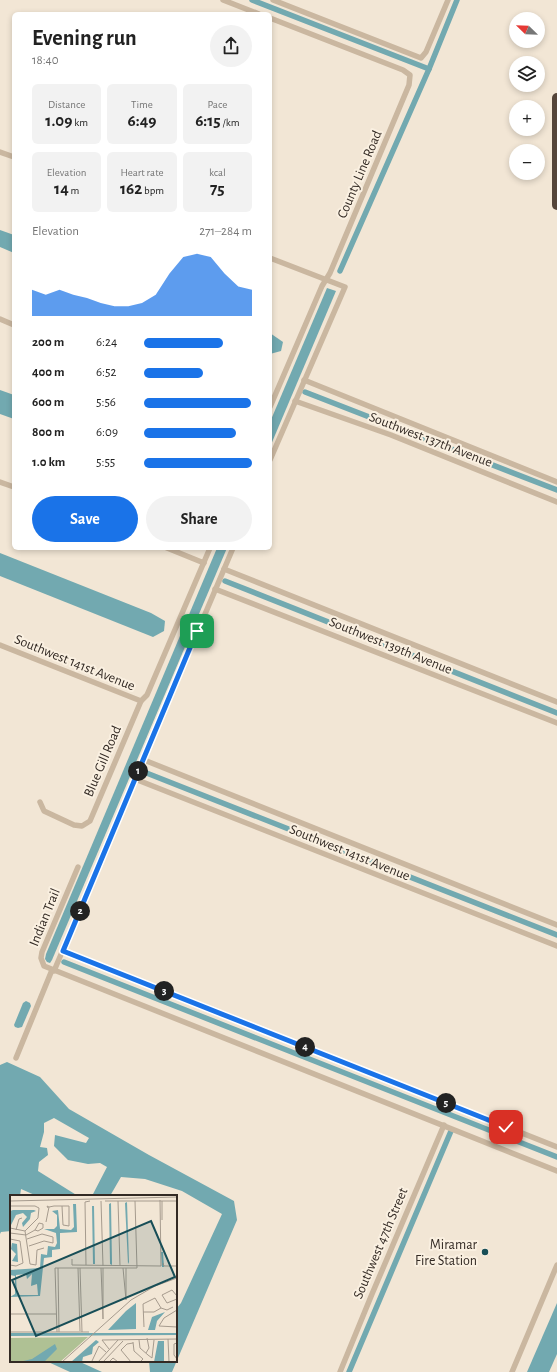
<!DOCTYPE html>
<meta charset="utf-8">
<style>
body{margin:0;font-family:"Alegreya Sans",sans-serif;background:#f2f2f2;color:#222;height:100vh;display:flex;flex-direction:column;font-size:15px;white-space:nowrap}
*{box-sizing:border-box;margin:0}
p{font-size:13px;color:#767676}
.icon{flex:none;width:22px;height:22px;fill:none;stroke:currentColor;stroke-width:2;stroke-linecap:round;stroke-linejoin:round}
.map{position:relative;flex:1;overflow:hidden}
.drawer{position:absolute;left:12px;top:12px;width:260px;height:538px;display:flex;flex-direction:column;background:#fff;border-radius:6px;box-shadow:0 2px 6px #0003}
.drawer>*{flex:none}
.needle{width:26px;rotate:293deg}
.buttons{position:absolute;left:509px;top:12px;display:grid;gap:8px}
.buttons a{display:grid;place-items:center;width:36px;height:36px;border-radius:50%;background:#fff;box-shadow:0 2px 6px #0003;font-size:20px}
.pin{position:absolute;display:grid;place-items:center;width:34px;height:34px;color:#fff;margin:-17px;border-radius:8px;box-shadow:0 2px 6px #0006}
.km{position:absolute;width:20px;height:20px;margin:-10px;border-radius:50%;background:#222;color:#fff;font-size:11px;line-height:20px;text-align:center}
.round{display:grid;place-items:center;flex:none;width:42px;height:42px;border-radius:21px;background:#f2f2f2}
.summary{display:flex;align-items:center;justify-content:space-between;height:68px;padding:0 20px}
h1{font-size:22px;font-weight:700;line-height:30px}
.stats{display:grid;grid-template-columns:repeat(3,1fr);gap:6px;height:68px;padding:4px 20px}
.stats div{display:grid;align-content:center;border-radius:6px;background:#f2f2f2;text-align:center}
.stats b{font-size:17px;font-weight:700}
.stats small{font-size:11px;font-weight:400}
.stats p{font-size:11px}
.chart{height:112px;padding:8px 20px}
.chart p{display:flex;justify-content:space-between}
.chart svg{width:100%;height:72px;margin-top:4px;fill:#1a73e8;opacity:.7}
.action{display:flex;gap:8px;margin-top:auto;padding:8px 20px}
.action a{flex:1;height:46px;border-radius:24px;background:#1a73e8;color:#fff;font-size:16px;font-weight:700;line-height:46px;text-align:center}
.action a+a{background:#f2f2f2;color:#222}
ul{padding:0 20px;list-style:none;font-size:13px}
li{display:grid;grid-template-columns:64px 48px 1fr;align-items:center;height:30px}
li i{height:10px;border-radius:5px;background:#1a73e8}
.map>svg:first-child{display:block}
.water{fill:#72a9b0}
.lines{fill:none;stroke-linecap:round;stroke-linejoin:round}
.canal{stroke:#72a9b0;stroke-width:5.5}
.minor{stroke:#cab7a0;stroke-width:5.5}
.motorway{stroke:#55453a;stroke-width:10}
.route-casing{stroke:#fff;stroke-width:8}
.route{stroke:#1a73e8;stroke-width:5}
.poi-dot{fill:#184e57;stroke:#faf0e1;stroke-width:1.5}
.labels{text-anchor:middle;stroke-width:4;stroke-linejoin:round;paint-order:stroke}
.street-label{font-size:14px;fill:#332a24;stroke:#faf0e1}
.poi-label{font-size:14px;fill:#332a24;stroke:#faf0e1;text-anchor:end}
.inset-river{fill:none;stroke:#72a9b0;stroke-width:2}
.inset-road{fill:none;stroke:#a69b8e;stroke-width:1}
.view{fill:#184e57;fill-opacity:0.15;stroke:#184e57;stroke-width:2}
.inset-edge{fill:none;stroke:#332a24;stroke-width:2}
</style>
<div class="map">
<svg width="557" height="1372" viewBox="0 0 557 1372">
<rect width="100%" height="100%" fill="#f2e6d5"/>
<!-- water -->
<g class="water">
<polygon points="0,230 14,235 14,253 0,247"/>
<polygon points="327,288 336,291 270,447 270,422"/>
<polygon points="270,333 283,342 281,351 270,354"/>
<polygon points="0,390 14,395 14,419 0,414"/>
<polygon points="217,548 227,548 52,960 50,963 47,962 45,959 46,954"/>
<polygon points="0,553 151,613 165,621 164,631 153,637 0,576"/>
<polygon points="26,1001 30,1003 31,1006 22,1027 18,1028 15,1027 14,1025 23,1003"/>
<polygon points="7,1062 40,1077 69,1109 149,1155 234,1201 237,1220 172,1372 150,1372 149,1361 176,1361 176,1309 181,1303 222,1214 182,1191 145,1179 121,1177 110,1196 92,1196 107,1167 100,1163 88,1164 68,1160 54,1146 55,1135 86,1143 89,1138 54,1118 44,1123 44,1132 40,1147 47,1148 48,1155 39,1162 38,1171 78,1196 37,1196 21,1189 20,1196 11,1196 11,1231 1,1232 0,1234 0,1065"/>
<polygon points="557,1303 557,1354 549,1372 527,1372"/>
<polygon points="46,1361 78,1361 102,1372 70,1372"/>
</g>
<g class="lines">
<!-- canal -->
<g class="canal">
<polyline points="252,0 429,69"/>
<polyline points="340,271 429,69 457,0"/>
<polyline points="305,392 557,490"/>
<polyline points="225,581 557,713"/>
<polyline points="144,772 557,935"/>
<polyline points="64,962 557,1157"/>
<polyline points="349,1372 451,1131"/>
</g>
<!-- minor -->
<g class="minor">
<polyline points="223,0 259,14"/>
<polyline points="273,0 421,58 426,52 448,0"/>
<polyline points="270,18 403,70 410,75 409,85 330,273 322,286 270,407"/>
<polyline points="0,152 14,157"/>
<polyline points="270,258 345,287 270,460"/>
<polyline points="0,319 14,325"/>
<polyline points="304,380 557,482"/>
<polyline points="295,401 391,435 557,502"/>
<polyline points="0,482 14,487"/>
<polyline points="167,548 204,563"/>
<polyline points="224,569 557,702"/>
<polyline points="215,589 557,723"/>
<polyline points="0,645 141,701"/>
<polyline points="144,760 557,925"/>
<polyline points="135,779 557,946"/>
<polyline points="40,802 44,811 74,825 82,826 90,821 141,701 147,695 210,548"/>
<polyline points="78,867 42,952 41,958 44,966 557,1171"/>
<polyline points="63,951 557,1147"/>
<polyline points="54,971 233,548"/>
<polyline points="16,1058 52,970"/>
<polyline points="340,1372 372,1294 444,1125"/>
<polyline points="512,1372 557,1265"/>
</g>
<!-- motorway -->
<polyline class="motorway" points="557,98 557,205"/>
</g>
<g class="lines">
<!-- route casing -->
<g class="route-casing">
<polyline id="route" points="197,631 63,951 506,1127"/>
</g>
<!-- route -->
<use href="#route" class="route"/>
</g>
<!-- markers -->
<circle class="poi-dot" cx="485" cy="1252" r="4"/>
<g class="labels">
<!-- street labels -->
<g class="street-label">
<text transform="translate(359 174) rotate(-67)" y="5">County Line Road</text>
<text transform="translate(431 439) rotate(21)" y="5">Southwest 137th Avenue</text>
<text transform="translate(391 645) rotate(22)" y="5">Southwest 139th Avenue</text>
<text transform="translate(75 662) rotate(22)" y="5">Southwest 141st Avenue</text>
<text transform="translate(102 761) rotate(-67)" y="5">Blue Gill Road</text>
<text transform="translate(350 852) rotate(22)" y="5">Southwest 141st Avenue</text>
<text transform="translate(44 917) rotate(-68)" y="5">Indian Trail</text>
<text transform="translate(380 1243) rotate(-67)" y="5">Southwest 47th Street</text>
</g>
<!-- poi labels -->
<g class="poi-label">
<text x="477" y="1249">Miramar<tspan x="477" dy="16">Fire Station</tspan></text>
</g>
</g>
<!-- overview -->
<g transform="translate(10 1195)">
<rect width="167" height="167" fill="#f2e6d5"/>
<path d="M78,142L50,167H0L1,143Z" fill="#afc194"/>
<path d="M117,7L119,67L118,69L115,8ZM101,8L102,68V70L100,69L99,9ZM63,9H66L67,37L50,38V54L42,55V62L34,63L30,101L0,102L5,99V81L0,80V75L30,73L31,59L37,60L38,51L45,52L47,48L46,38L34,34H44L47,31V20L42,16L48,15L50,34L61,35L64,32ZM16,79L17,84L22,79L21,91L27,89L28,100H7L6,80ZM82,11H84L85,69H83ZM3,15H24L26,16L21,18L20,24L13,32L12,28L17,22L13,18L6,20L1,30L0,16ZM2,48L7,49L8,67L2,66L6,59L1,54ZM126,108V134L98,135L116,116ZM155,117L147,126L145,135H138L142,122ZM0,138H167V140L0,141ZM86,145L89,147L83,152L82,159L73,162L72,167H61ZM148,146H154V167H144ZM45,149L47,154L34,167H9L22,164Z" fill="#72a9b0" fill-rule="evenodd"/>
<path class="inset-river" d="M152,57L153,72"/>
<path class="inset-road" d="M0,6L167,2M91,6L93,71M95,6H167M108,6L110,71M152,6V25M0,11H25L29,13L28,23L15,36M38,13L37,11L39,12L44,11H59V31L53,30L52,11M36,27L39,12M0,33L15,36M6,35L9,24L12,23M15,36L20,69L26,70L27,55L34,53M0,38L16,40L25,35L29,28L33,29V33L28,36L25,35M0,44L10,46L13,68L6,71L0,70M17,44L32,39L43,42V48L34,46L19,51M62,64V70L151,71L150,5M153,68L154,71H167M76,70L75,7L80,6M45,73H127L125,6M45,73L47,137M48,73L49,137M68,73L70,136M70,73L72,137M91,73L93,124M113,73L116,105V73M167,101L162,95L152,100L157,108L167,104M151,113L157,115L163,112M167,115L154,123L149,131L167,132M133,117H144L151,113M0,119H46M93,124V73M134,132L133,109L145,103L151,113M0,137H79M158,144L159,167M129,145L130,153L138,160M123,147L124,156L133,164L130,167M167,148L164,149V160L167,164M99,154L92,145L167,144M136,158L139,153L137,143M138,160L142,163L144,145M82,166L89,151L96,157M52,167L121,105L145,91L167,83M88,167L108,145M93,167L113,146M99,167L103,163L108,167M121,167L111,155L117,149L123,148"/>
<path class="view" d="M141,26L165,82L26,141L2,85Z"/>
<rect width="167" height="167" class="inset-edge"/>
</g>
</svg>
<div class="buttons">
<a><svg class="needle" viewBox="-14 -14 28 28"><path d="M0-13l5 13h-10z" fill="#e53935"/><path d="M0 13l5-13h-10z" fill="#767676"/></svg></a>
<a><svg class="icon" aria-label="layers" viewBox="0 0 24 24"><path d="M12 4l9 5-9 5-9-5zM3 14l9 5 9-5"/></svg></a>
<a>+</a>
<a>−</a>
</div>
<div class="pin" style="left:197px;top:631px;background:#1e9e55"><svg class="icon" aria-label="arrive" viewBox="0 0 24 24"><path d="M6 21V4h12l-3 4 3 4H6"/></svg></div>
<div class="pin" style="left:506px;top:1127px;background:#d93025"><svg class="icon" aria-label="check" viewBox="0 0 24 24"><path d="M5 12l5 5 9-10"/></svg></div>
<b class="km" style="left:138px;top:771px">1</b>
<b class="km" style="left:80px;top:911px">2</b>
<b class="km" style="left:164px;top:991px">3</b>
<b class="km" style="left:305px;top:1047px">4</b>
<b class="km" style="left:446px;top:1103px">5</b>
<section class="drawer">
<div class="summary"><div><h1>Evening run</h1><p>18:40</p></div><a class="round"><svg class="icon" aria-label="share" viewBox="0 0 24 24"><path d="M12 15V3M7 8l5-5 5 5M5 13v7h14v-7"/></svg></a></div>
<div class="stats">
<div><p>Distance</p><b>1.09<small> km</small></b></div>
<div><p>Time</p><b>6:49</b></div>
<div><p>Pace</p><b>6:15<small> /km</small></b></div>
</div>
<div class="stats">
<div><p>Elevation</p><b>14<small> m</small></b></div>
<div><p>Heart rate</p><b>162<small> bpm</small></b></div>
<div><p>kcal</p><b>75</b></div>
</div>
<div class="chart"><p><span>Elevation</span>271–284 m</p>
<svg viewBox="0 0 160 44" preserveAspectRatio="none"><path d="M0 44V28L10 31L20 28L30 31L40 33L50 36L60 38L70 38L80 36L90 31L100 18L110 8L120 6L130 8L140 18L150 26L160 28V44z"/></svg>
</div>
<ul>
<li><b>200 m</b>6:24<i style="width:73%"></i></li>
<li><b>400 m</b>6:52<i style="width:55%"></i></li>
<li><b>600 m</b>5:56<i style="width:99%"></i></li>
<li><b>800 m</b>6:09<i style="width:85%"></i></li>
<li><b>1.0 km</b>5:55<i style="width:100%"></i></li>
</ul>
<div class="action"><a>Save</a><a>Share</a></div>
</section>
</div>
